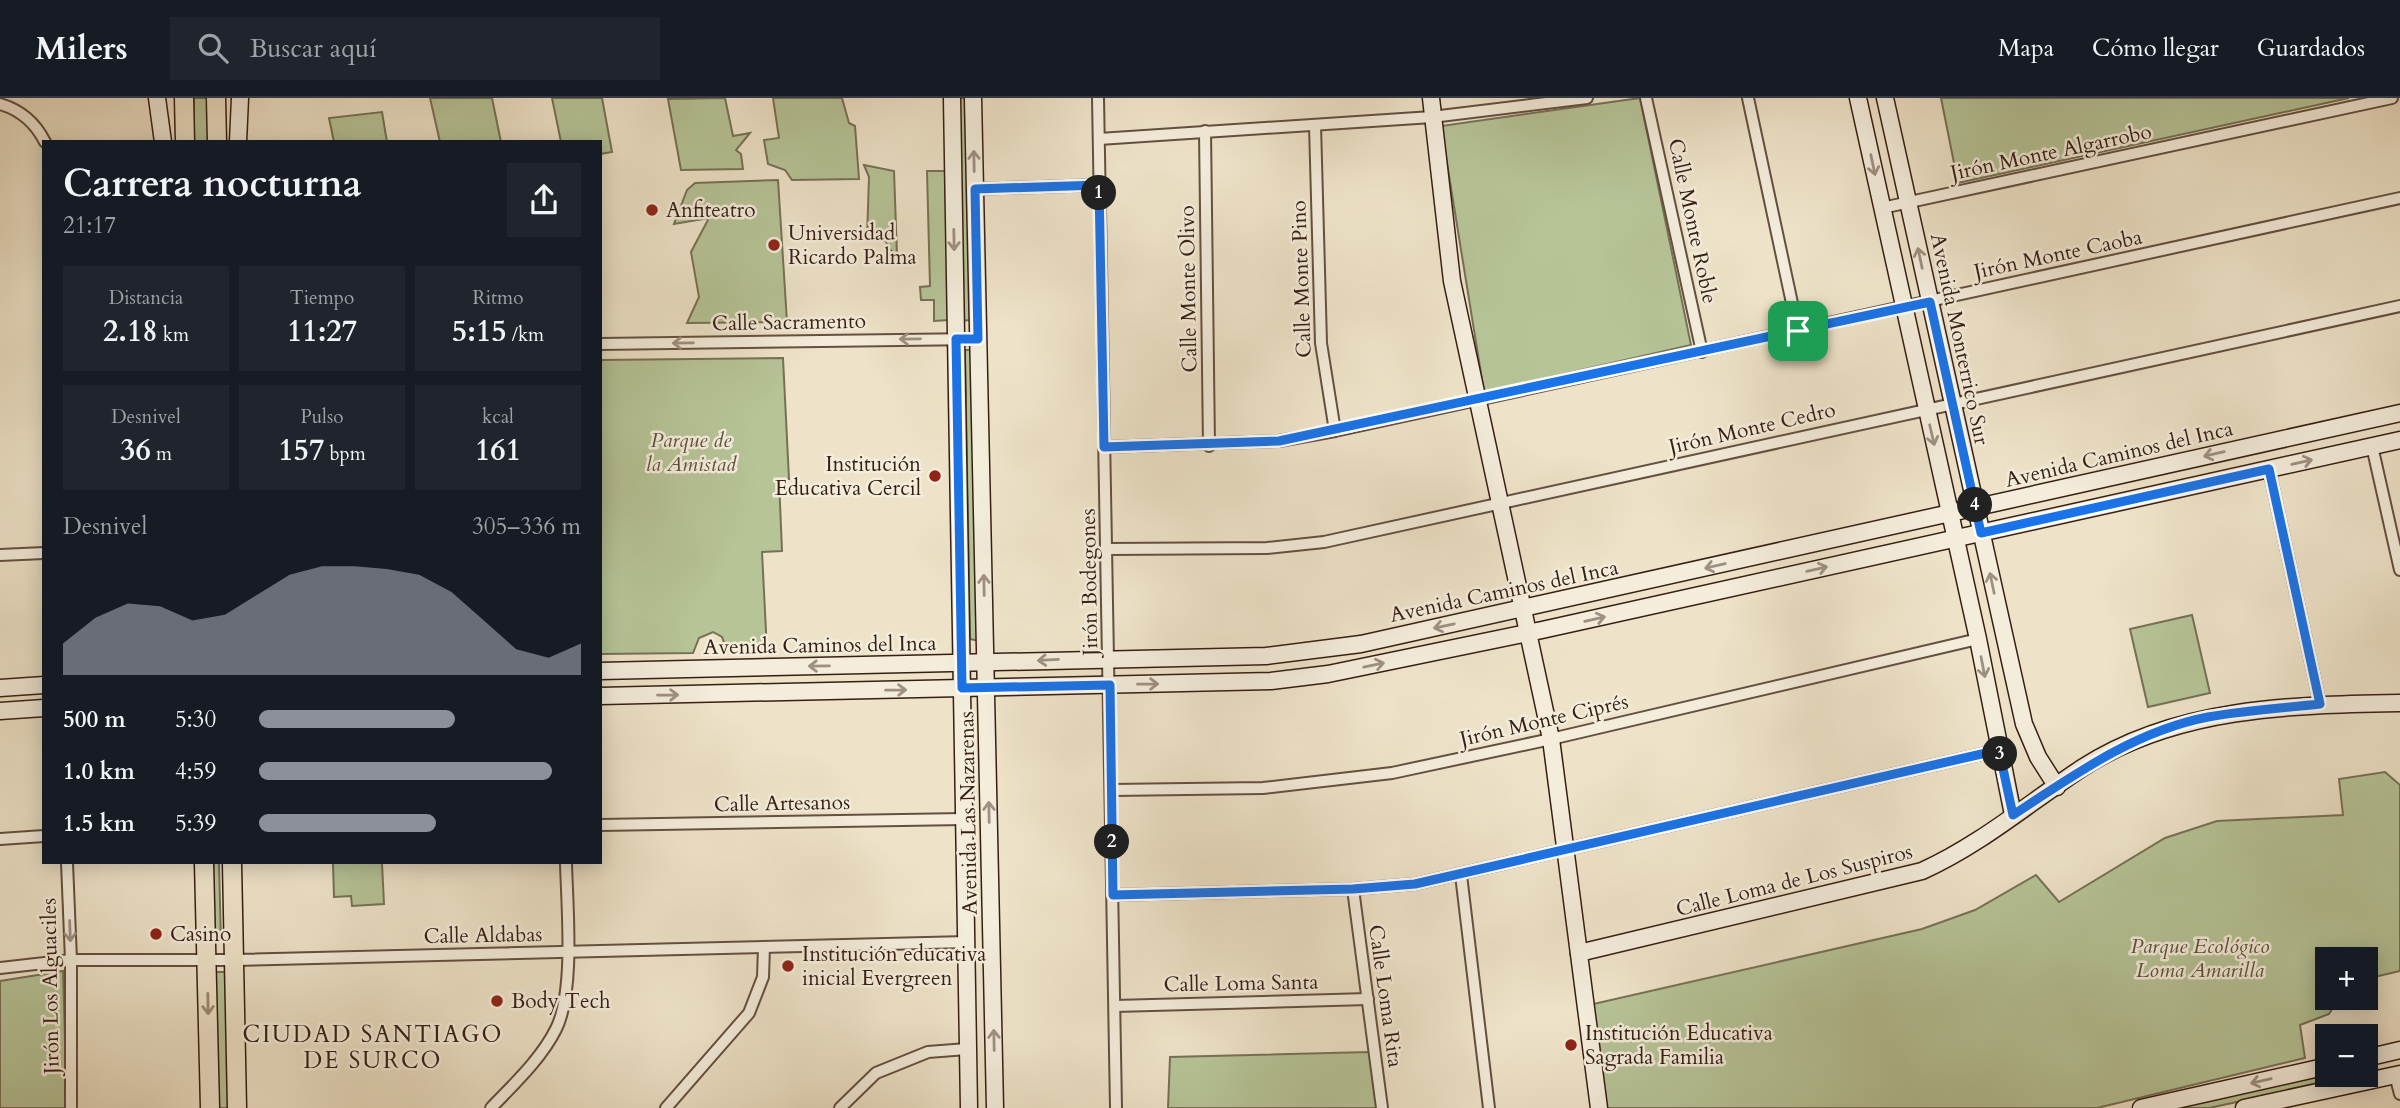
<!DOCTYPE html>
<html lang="es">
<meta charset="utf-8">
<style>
body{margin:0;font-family:Cardo,serif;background:#20242c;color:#f1f3f6;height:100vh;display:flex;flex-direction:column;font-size:26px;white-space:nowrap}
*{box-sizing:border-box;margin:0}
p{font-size:23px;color:#9ea1a6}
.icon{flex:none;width:38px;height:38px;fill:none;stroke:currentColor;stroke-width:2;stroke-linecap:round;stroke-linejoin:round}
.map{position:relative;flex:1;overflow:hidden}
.drawer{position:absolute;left:42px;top:42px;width:560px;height:724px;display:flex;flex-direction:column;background:#171b24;border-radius:0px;box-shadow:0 4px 18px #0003}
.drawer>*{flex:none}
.buttons{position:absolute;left:2315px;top:849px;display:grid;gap:14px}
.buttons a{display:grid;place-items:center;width:63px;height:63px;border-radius:0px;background:#171b24;box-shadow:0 4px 18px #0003;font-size:35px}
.pin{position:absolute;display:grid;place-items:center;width:60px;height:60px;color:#fff;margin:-30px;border-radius:14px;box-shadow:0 4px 10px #0006}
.km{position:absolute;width:35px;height:35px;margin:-18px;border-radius:50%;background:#222;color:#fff;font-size:19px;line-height:35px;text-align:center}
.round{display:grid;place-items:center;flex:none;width:74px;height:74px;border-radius:0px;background:#20242c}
.head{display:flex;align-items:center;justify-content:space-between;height:119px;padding:0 21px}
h1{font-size:38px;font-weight:700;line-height:52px}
.stats{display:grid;grid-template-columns:repeat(3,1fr);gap:10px;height:119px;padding:7px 21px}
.stats div{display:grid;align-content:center;border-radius:0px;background:#20242c;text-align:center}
.stats b{font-size:30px;font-weight:700}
.stats small{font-size:19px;font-weight:400}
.stats p{font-size:19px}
.chart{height:196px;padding:14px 21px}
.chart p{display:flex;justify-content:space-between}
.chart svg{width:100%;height:126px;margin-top:7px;fill:#8c9099;opacity:.7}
ul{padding:0 21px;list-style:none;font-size:23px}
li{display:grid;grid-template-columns:112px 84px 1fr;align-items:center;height:52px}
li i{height:18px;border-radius:9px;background:#8c9099}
header{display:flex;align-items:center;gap:42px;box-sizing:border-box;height:98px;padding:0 35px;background:#171b24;border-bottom:2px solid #363941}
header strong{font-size:33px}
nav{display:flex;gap:38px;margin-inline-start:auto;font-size:24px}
.search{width:490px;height:63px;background:#20242c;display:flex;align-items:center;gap:18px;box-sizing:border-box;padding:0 24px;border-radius:0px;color:#9ea1a6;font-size:26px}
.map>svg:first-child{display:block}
.green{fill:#b6c498;stroke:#767156;stroke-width:2}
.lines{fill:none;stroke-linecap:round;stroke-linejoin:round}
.street-casing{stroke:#644f40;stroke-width:14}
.secondary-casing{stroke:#361e13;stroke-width:19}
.primary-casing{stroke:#361e13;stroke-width:21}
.street{stroke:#f4eddc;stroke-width:10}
.secondary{stroke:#f4eddc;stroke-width:16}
.primary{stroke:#eee3c9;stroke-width:18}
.oneway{stroke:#9e9082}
.oneway2{stroke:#9b8a77}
.route-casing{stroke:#fff;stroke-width:14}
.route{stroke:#1a73e8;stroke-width:9}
.poi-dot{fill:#8f2418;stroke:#f4eddc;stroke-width:2.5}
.labels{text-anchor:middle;stroke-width:5;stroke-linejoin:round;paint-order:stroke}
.street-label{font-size:21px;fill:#361e13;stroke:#f4eddc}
.poi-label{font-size:21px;fill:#361e13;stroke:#f4eddc;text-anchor:start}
.park-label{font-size:21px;font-style:italic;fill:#5c503b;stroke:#f4eddc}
.neighbourhood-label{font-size:23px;letter-spacing:2px;fill:#361e13;stroke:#f4eddc}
</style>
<header>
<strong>Milers</strong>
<div class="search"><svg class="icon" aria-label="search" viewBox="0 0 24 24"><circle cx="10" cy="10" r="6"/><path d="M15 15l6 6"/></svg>Buscar aquí</div>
<nav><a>Mapa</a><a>Cómo llegar</a><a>Guardados</a></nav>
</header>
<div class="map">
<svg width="2400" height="1010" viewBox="0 0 2400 1010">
<rect width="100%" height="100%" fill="#eee3c9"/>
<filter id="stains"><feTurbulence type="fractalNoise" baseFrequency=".00286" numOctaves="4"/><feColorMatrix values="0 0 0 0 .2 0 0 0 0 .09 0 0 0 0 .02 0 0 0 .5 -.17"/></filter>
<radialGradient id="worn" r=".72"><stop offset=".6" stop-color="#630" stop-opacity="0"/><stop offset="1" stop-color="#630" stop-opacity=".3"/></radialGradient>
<!-- green -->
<g class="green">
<polygon points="194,0 208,0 209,44 194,44"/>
<polygon points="430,0 492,0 501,44 440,44"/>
<polygon points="552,0 602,0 612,54 600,56 600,44 561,44"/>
<polygon points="725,0 733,38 750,35 736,52 741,56 743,71 681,72 668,1"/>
<polygon points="773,0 842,0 849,25 855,28 859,81 792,82 785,72 768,66 764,42 779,40"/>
<polygon points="957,0 966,0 970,222 961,223"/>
<polygon points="1640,0 1691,247 1484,294 1441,28"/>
<polygon points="1941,0 2349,0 1958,85"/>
<polygon points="382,14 387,44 334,44 329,20"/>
<polygon points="864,67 894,73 897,157 888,150 886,143 867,140 869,79"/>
<polygon points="927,73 945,73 949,222 934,223 934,202 921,202 920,189 930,188"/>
<polygon points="778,82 787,224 687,225 699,199 691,154 709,120 674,126 687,92 695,85"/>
<polygon points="965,252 973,252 979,543 970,541"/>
<polygon points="783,260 789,381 779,381 782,453 762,454 767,553 727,553 722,539 713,534 699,540 693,555 600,556 600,262"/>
<polygon points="2192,517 2210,595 2148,609 2130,531"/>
<polygon points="2385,674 2400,687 2400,873 2366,881 2366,861 2328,861 2328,900 2339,900 2329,916 2300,927 2305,960 2097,1010 1603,1010 1589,907 1922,831 1975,812 2036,777 2059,804 2165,740 2217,723 2343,717 2339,681"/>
<polygon points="212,765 219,765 221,844 214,844"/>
<polygon points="333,765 382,765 384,806 352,808 351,798 334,799"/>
<polygon points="63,873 67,1010 0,1010 0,883"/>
<polygon points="215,874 227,874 229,1010 218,1010"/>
<polygon points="1369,954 1377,1010 1168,1010 1170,959"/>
<polygon points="2327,975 2362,977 2209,1010 2173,1010"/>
</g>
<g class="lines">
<!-- street casing -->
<g class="street-casing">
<g id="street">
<polyline points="1098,0 1116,1010"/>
<polyline points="1646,0 1702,254"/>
<polyline points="1748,0 1798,233"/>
<path d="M0,6C21,12 35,24 45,44"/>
<polyline points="1315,27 1321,245 1335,333"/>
<polyline points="1205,33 1209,348"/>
<polyline points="1099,41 1432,19 1587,0"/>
<polyline points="975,91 1099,87"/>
<polyline points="1882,110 2392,0"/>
<polyline points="600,246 978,241"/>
<polyline points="2372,348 2400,472"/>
<polyline points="1104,349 1279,343 1335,333 2400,100"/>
<polyline points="2269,371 2320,606"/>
<polyline points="1108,451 1267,450 1324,444 2400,208"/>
<polyline points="0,457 44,455"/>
<polyline points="1112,692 1263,690 1392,675 1551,641 1978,541"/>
<polyline points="600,727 964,721"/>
<polyline points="0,741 44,738"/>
<polyline points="67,765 71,862 71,1010"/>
<polyline points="1461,777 1489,1010"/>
<polyline points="1353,791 1382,1010"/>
<polyline points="1113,797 1353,791 1415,786 1999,652"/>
<polyline points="0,870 71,862 234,862 967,844"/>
<polyline points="1115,908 1368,901"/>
<polyline points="2395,977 2400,996"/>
<path d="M491,1010C514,986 541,961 556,931C575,893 567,808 566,765"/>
<polyline points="666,1010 749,915 763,879 764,849"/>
<polyline points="840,1010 876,975 928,954 967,951"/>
</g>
</g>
<!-- secondary casing -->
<g class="secondary-casing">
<g id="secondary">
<polyline points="157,0 163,44"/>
<polyline points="952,0 969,1010"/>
<polyline points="973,0 995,1010"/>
<polyline points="1431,0 1452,183 1551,641 1599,1010"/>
<polyline points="1858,0 1978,541 2013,717"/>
<polyline points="1885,0 2024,626 2038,659 2057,689"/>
<polyline points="238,44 240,0"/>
<polyline points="600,573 1266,558 1361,546 2400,315"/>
<polyline points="0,590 44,587"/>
<polyline points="600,598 1271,583 1328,576 1542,532 2400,342"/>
<polyline points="0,613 44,610"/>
<path d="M1579,855L1922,773C1980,747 2029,705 2082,670C2176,609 2292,607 2400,605"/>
<polyline points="2366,960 2400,952"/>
<polyline points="2141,1010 2328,968"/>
<polyline points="2244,1010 2400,976"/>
</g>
</g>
<!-- primary casing -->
<g class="primary-casing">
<g id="primary">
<polyline points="184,0 185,44"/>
<polyline points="216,0 217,44"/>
<polyline points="204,765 210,1010"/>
<polyline points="232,765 237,1010"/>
</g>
</g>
<!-- street -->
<use href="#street" class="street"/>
<!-- secondary -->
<use href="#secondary" class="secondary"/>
<!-- primary -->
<use href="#primary" class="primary"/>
</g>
<!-- one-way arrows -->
<defs><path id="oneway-shaft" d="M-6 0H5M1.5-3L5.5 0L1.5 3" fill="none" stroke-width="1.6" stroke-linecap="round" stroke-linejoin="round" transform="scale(1.75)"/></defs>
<g class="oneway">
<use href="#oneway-shaft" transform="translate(974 63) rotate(-91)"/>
<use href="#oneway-shaft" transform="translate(1873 67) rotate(78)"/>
<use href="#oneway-shaft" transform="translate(954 142) rotate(89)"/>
<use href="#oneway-shaft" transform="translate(1920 160) rotate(-102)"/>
<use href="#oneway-shaft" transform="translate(910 241) rotate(179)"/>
<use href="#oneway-shaft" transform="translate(683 245) rotate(179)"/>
<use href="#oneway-shaft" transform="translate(1932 337) rotate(77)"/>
<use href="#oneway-shaft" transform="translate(2214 356) rotate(167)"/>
<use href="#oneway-shaft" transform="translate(2302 364) rotate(-13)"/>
<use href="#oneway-shaft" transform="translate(1715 468) rotate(167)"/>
<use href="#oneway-shaft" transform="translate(1817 471) rotate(-13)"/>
<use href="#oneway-shaft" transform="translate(1992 485) rotate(-102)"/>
<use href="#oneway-shaft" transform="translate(984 487) rotate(-91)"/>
<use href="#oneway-shaft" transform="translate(1595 521) rotate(-13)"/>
<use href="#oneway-shaft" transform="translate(1444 528) rotate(168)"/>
<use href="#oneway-shaft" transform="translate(1048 562) rotate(177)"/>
<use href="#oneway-shaft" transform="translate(1374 567) rotate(-12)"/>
<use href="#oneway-shaft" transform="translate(819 568) rotate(179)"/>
<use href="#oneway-shaft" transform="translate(1983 569) rotate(79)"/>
<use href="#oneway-shaft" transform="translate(1148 586) rotate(-1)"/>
<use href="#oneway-shaft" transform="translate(896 592) rotate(-1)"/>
<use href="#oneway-shaft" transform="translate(668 597) rotate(-1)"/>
<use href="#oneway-shaft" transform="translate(989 714) rotate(-91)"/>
<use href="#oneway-shaft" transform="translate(70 833) rotate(88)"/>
<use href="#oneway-shaft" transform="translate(994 942) rotate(-91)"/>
<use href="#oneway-shaft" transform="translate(2261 983) rotate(167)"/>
</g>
<use class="oneway2" href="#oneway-shaft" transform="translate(208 906) rotate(89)"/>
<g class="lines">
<!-- route casing -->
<g class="route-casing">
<path id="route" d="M1099,87L1104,349L1279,343L1930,204L1981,435L2269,371L2320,606C2283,610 2245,612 2208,619C2135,633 2074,677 2013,717L1999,652L1415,786L1353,791L1113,797L1110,587L962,590L956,241H978L975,91Z"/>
</g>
<!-- route -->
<use href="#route" class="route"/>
</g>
<!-- markers -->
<g class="poi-dot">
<circle cx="652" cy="112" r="7"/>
<circle cx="774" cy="147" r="7"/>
<circle cx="935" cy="378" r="7"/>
<circle cx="156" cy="836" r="7"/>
<circle cx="788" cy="868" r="7"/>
<circle cx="497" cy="903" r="7"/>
<circle cx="1571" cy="947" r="7"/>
</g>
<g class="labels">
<!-- street labels -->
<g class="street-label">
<text transform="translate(2051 54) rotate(-12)" y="7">Jirón Monte Algarrobo</text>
<text transform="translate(1693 123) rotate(78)" y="7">Calle Monte Roble</text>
<text transform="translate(2058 156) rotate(-12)" y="7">Jirón Monte Caoba</text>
<text transform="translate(1301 181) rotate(-92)" y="7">Calle Monte Pino</text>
<text transform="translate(1188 191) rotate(-91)" y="7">Calle Monte Olivo</text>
<text transform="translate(789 224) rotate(-1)" y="7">Calle Sacramento</text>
<text transform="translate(1960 241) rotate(78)" y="7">Avenida Monterrico Sur</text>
<text transform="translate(1752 330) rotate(-13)" y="7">Jirón Monte Cedro</text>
<text transform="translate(2119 356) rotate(-13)" y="7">Avenida Caminos del Inca</text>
<text transform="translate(1089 484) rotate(-91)" y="7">Jirón Bodegones</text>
<text transform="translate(1504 493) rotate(-12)" y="7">Avenida Caminos del Inca</text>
<text transform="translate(820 547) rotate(-1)" y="7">Avenida Caminos del Inca</text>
<text transform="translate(1544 622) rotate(-13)" y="7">Jirón Monte Ciprés</text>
<text transform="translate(782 705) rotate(-1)" y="7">Calle Artesanos</text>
<text transform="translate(968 715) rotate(-91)" y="7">Avenida Las Nazarenas</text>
<text transform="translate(1794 782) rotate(-14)" y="7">Calle Loma de Los Suspiros</text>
<text transform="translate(483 837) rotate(-1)" y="7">Calle Aldabas</text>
<text transform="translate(1241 885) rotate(-1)" y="7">Calle Loma Santa</text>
<text transform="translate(50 888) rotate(-91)" y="7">Jirón Los Alguaciles</text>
<text transform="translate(1386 898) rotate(82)" y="7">Calle Loma Rita</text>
</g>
<!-- poi labels -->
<g class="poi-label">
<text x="666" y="119">Anfiteatro</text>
<text x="788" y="142">Universidad<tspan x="788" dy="24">Ricardo Palma</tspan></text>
<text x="921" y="373" text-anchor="end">Institución<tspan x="921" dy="24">Educativa Cercil</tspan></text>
<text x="170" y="843">Casino</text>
<text x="802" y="863">Institución educativa<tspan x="802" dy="24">inicial Evergreen</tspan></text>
<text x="511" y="910">Body Tech</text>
<text x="1585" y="942">Institución Educativa<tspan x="1585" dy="24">Sagrada Familia</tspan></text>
</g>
<!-- park labels -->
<g class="park-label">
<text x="691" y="349">Parque de<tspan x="691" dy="24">la Amistad</tspan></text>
<text x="2200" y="855">Parque Ecológico<tspan x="2200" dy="24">Loma Amarilla</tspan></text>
</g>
<!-- neighbourhood labels -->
<g class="neighbourhood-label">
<text x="373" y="944">CIUDAD SANTIAGO<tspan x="373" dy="26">DE SURCO</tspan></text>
</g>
</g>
<rect width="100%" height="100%" filter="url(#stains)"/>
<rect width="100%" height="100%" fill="url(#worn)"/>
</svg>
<div class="buttons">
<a>+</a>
<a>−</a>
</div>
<div class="pin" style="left:1798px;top:233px;background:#1e9e55"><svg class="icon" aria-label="arrive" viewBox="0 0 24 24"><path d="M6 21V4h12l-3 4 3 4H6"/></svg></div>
<b class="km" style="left:1099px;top:95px">1</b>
<b class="km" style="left:1112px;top:744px">2</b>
<b class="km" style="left:2000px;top:656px">3</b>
<b class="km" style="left:1975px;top:407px">4</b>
<section class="drawer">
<div class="head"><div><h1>Carrera nocturna</h1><p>21:17</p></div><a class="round"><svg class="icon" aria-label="share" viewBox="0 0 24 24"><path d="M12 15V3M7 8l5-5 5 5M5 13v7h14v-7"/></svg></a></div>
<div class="stats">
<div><p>Distancia</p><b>2.18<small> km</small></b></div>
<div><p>Tiempo</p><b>11:27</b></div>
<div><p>Ritmo</p><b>5:15<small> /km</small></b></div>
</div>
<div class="stats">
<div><p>Desnivel</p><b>36<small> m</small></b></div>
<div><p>Pulso</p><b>157<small> bpm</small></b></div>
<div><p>kcal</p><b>161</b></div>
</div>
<div class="chart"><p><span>Desnivel</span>305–336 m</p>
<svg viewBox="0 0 160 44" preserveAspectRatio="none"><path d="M0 44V33L10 24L20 19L30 20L40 25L50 23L60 16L70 9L80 6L90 6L100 7L110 9L120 15L130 25L140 35L150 38L160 33V44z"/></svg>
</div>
<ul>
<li><b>500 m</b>5:30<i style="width:61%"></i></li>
<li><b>1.0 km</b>4:59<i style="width:91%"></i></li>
<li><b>1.5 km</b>5:39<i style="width:55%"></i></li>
</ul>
</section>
</div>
